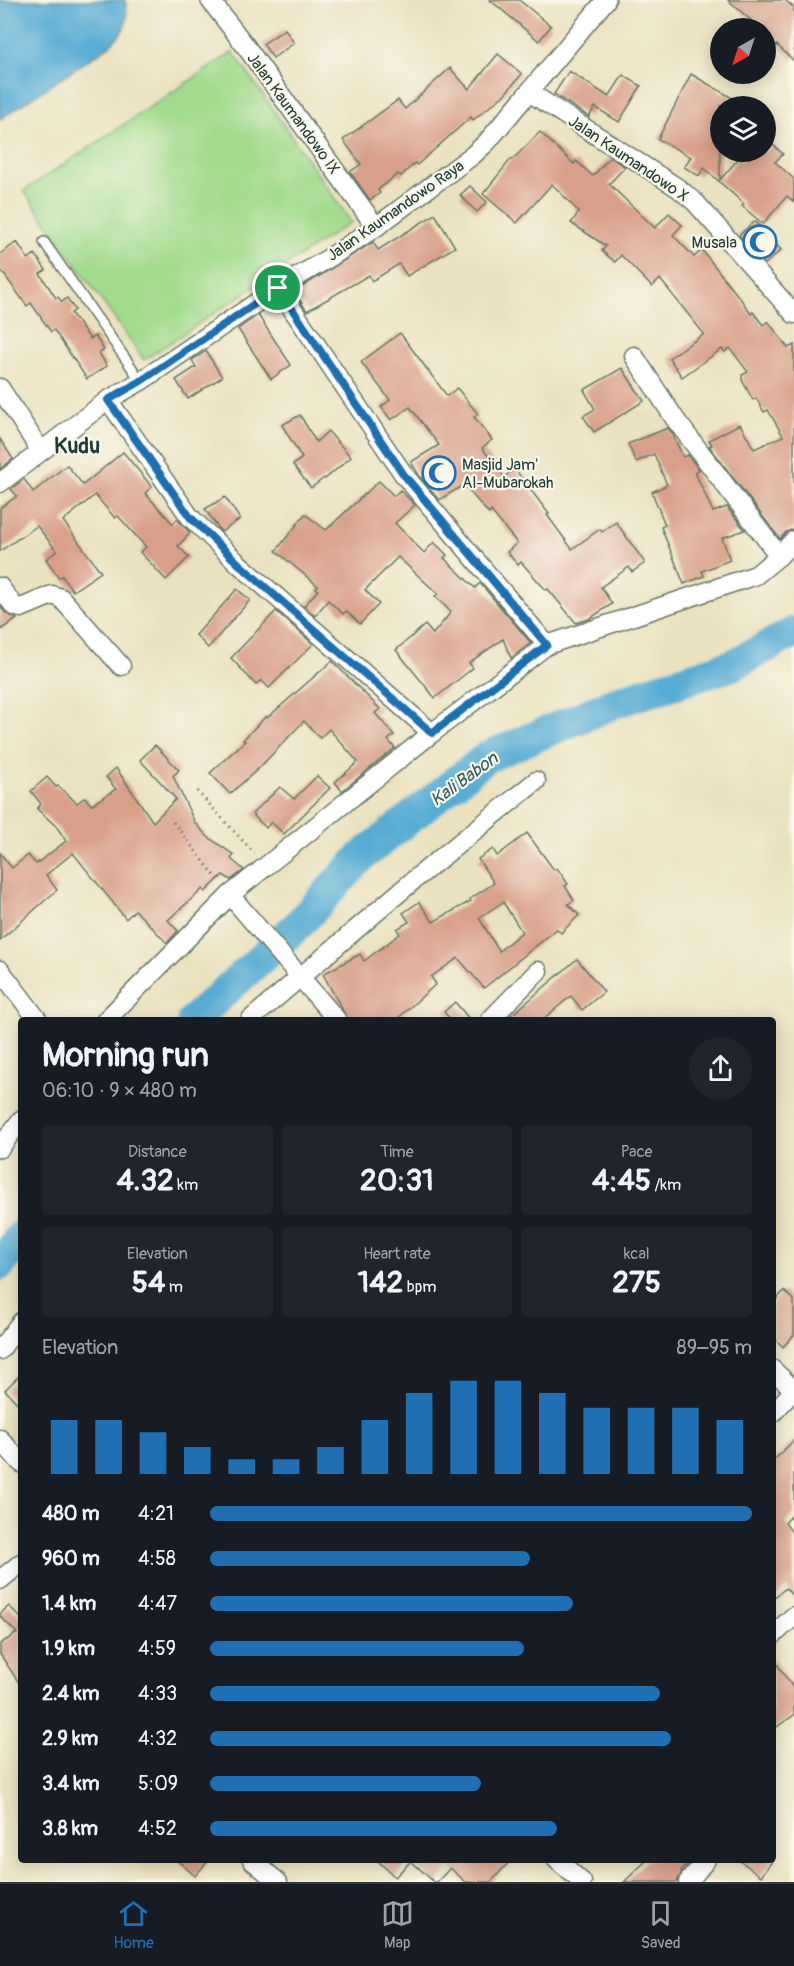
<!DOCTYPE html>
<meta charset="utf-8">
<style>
body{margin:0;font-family:Pangolin,sans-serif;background:#20242c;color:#f1f3f6;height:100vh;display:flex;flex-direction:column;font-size:22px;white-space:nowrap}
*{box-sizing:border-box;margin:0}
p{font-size:20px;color:#9ea1a6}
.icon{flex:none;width:33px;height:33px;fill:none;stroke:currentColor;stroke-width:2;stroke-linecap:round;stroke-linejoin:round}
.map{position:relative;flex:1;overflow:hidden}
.sheet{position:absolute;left:18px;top:1017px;width:758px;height:846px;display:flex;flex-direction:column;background:#171b24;border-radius:6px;box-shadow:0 3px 15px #0003}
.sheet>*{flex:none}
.needle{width:39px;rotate:219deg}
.buttons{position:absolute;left:710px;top:18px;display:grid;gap:12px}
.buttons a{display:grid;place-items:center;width:66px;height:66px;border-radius:50%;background:#171b24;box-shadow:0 3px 15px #0003;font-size:30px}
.pin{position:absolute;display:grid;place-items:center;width:51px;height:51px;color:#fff;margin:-26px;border:3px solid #fff;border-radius:50%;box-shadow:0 2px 6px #0007}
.round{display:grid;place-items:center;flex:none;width:63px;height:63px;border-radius:32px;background:#20242c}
.head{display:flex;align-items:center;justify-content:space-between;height:102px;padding:0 24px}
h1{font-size:33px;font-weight:700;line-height:45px}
.stats{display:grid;grid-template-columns:repeat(3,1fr);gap:9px;height:102px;padding:6px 24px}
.stats div{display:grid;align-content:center;border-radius:6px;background:#20242c;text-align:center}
.stats b{font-size:30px;font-weight:700}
.stats small{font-size:16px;font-weight:400}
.stats p{font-size:16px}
.chart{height:168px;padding:12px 24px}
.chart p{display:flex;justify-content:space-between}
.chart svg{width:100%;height:108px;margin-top:6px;stroke:#1f6fb2;stroke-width:6}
ul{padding:0 24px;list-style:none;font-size:20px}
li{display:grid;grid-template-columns:96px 72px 1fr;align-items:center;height:45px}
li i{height:15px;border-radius:8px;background:#1f6fb2}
.menu{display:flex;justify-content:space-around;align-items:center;height:84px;border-top:2px solid #363941;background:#171b24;font-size:16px;color:#9ea1a6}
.menu a{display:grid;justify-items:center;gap:3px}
.menu .active{color:#1f6fb2}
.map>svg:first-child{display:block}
.green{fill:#a1db8d;stroke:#608c60;stroke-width:1.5}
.water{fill:#56acd3;stroke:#3a7484;stroke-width:1.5}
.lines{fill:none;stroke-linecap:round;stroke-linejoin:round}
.river{stroke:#56acd3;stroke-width:32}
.building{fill:#d8a089;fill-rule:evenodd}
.lane-casing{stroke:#667765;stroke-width:12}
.street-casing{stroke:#667765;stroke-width:21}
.path{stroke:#667765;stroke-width:3;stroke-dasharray:1.5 4.5;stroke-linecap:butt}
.lane{stroke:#fff;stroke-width:9}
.street{stroke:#fff;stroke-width:18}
.route-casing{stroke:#fff;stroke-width:12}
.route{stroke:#1f6fb2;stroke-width:8}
.labels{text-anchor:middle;stroke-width:4.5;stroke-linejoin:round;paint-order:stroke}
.street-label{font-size:16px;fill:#1f3d34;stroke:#fbf7ec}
.poi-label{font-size:16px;fill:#1f3d34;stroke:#fbf7ec;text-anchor:end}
.water-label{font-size:18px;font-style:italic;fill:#305e64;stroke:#fbf7ec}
.district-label{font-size:22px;font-weight:bold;fill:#1f3d34;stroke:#fbf7ec}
</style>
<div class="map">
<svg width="794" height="1882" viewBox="0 0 794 1882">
<rect width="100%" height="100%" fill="#fbf7ec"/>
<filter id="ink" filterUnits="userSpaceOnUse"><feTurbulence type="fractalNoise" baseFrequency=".0167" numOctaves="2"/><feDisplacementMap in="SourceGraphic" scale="12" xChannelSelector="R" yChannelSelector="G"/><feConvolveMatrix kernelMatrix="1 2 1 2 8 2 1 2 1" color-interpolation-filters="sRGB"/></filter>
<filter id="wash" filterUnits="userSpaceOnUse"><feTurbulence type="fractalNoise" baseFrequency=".008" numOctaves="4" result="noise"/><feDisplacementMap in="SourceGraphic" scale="24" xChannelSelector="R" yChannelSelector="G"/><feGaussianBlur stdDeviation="1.35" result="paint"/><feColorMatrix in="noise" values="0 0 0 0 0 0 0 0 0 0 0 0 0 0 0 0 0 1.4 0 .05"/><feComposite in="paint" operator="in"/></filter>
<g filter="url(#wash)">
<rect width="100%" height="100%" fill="#eae2bf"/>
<!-- green -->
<polygon class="green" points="233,52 351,222 144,360 24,191"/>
<!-- water -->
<path class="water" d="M0,0H125C131,24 123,34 105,49L0,119Z"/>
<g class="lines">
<!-- river -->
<g class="river">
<polyline points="193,1020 297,926 362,856 487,757 619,701 733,665 794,632"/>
<polyline points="0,1265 21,1236"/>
</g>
</g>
<g id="blocks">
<!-- building -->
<g class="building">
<polygon points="490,0 519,0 551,26 539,41"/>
<polygon points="728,0 785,0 794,8 794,61 777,45 765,58 765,28 760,28"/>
<polygon points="285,29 294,43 273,58 263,44"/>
<polygon points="498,54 522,74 503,96 473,120 471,117 417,165 415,163 401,176 398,174 378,190 380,193 370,200 350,172 361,164 343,140 398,100 405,109 450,68 469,89"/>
<polygon points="569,71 609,97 623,75 641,86 619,122 595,107 589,117 554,94"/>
<polygon points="691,74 746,106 720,106 720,180 739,158 741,160 748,152 765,152 772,144 783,154 775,162 794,179 794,202 787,196 763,224 742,206 744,204 704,168 699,176 684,167 691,157 658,139"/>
<polygon points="540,132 574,164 576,161 593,176 610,157 625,167 609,184 655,228 669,213 682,225 673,235 694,257 702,250 742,301 751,314 753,312 763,325 768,321 788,348 794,345 794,529 786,532 780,539 709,446 712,445 709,440 740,424 754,449 783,436 768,410 764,412 756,398 753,400 742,380 742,375 748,372 730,348 725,352 722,349 682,377 669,358 704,334 660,279 652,287 621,255 615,262 602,251 606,246 571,223 579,212 552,184 517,223 483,194 511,159 512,160"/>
<polygon points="470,186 487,202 477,212 460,195"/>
<polygon points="435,214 455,247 407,276 399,264 372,281 369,275 307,311 294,292 373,242 378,250"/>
<polygon points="755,221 781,250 765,264 739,235"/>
<polygon points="17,242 28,259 35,254 46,270 40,274 56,298 58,297 62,302 67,298 75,310 71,313 90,339 95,336 104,350 99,353 107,366 87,379 54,330 51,332 31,303 27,306 0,269 0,254"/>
<polygon points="258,315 291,365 271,379 238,329"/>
<polygon points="400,333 447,396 457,388 478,414 474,417 492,440 482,448 504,477 515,469 549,514 547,515 572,549 600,529 602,532 616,522 645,563 632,572 629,567 601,587 612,604 589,619 576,623 548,589 546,590 521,562 518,565 507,552 517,543 491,511 489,514 464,485 439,500 420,477 411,462 439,445 410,407 391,420 381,407 390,400 361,362"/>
<polygon points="206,351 222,377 188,399 176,380 196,367 192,360"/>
<polygon points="622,368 644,401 594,432 583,416 595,409 584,390"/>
<polygon points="300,415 316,442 328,431 351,457 325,479 324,478 311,488 293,465 302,458 282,425"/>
<polygon points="668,428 673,435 683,457 688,455 699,470 695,472 713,512 727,507 745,530 722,538 730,560 702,571 704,576 684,584 661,527 665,525 652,492 667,485 654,454 636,462 628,444"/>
<polygon points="0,439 13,459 0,469"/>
<polygon points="123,452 152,487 145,493 173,524 177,519 190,533 178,546 189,557 166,580 140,552 146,547 118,516 115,518 95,495 63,521 101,572 73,591 62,576 59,578 46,559 57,551 37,526 0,551 0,508 17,496 11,489 24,479 33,492 67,465 83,485"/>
<polygon points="379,481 394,496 400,490 415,505 395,523 424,553 434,542 447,555 444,558 475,588 480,583 531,643 511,658 503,639 469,663 473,668 435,698 396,650 425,625 433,634 451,612 435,596 438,594 398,557 365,590 379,604 360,624 346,611 343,614 328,600 315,616 304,606 318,590 316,588 318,586 276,551 305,514 326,530"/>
<polygon points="225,497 240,519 221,532 205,509"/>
<polygon points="237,589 250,600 208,648 196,635"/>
<polygon points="0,606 5,613 17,619 0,630"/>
<polygon points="276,611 313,644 269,688 261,680 256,685 231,658"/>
<polygon points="332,661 380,709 375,713 394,735 388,740 395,748 342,791 335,782 358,762 329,729 320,738 304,721 261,766 230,794 210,773 245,741 243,740 266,716 267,718"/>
<polygon points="155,745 179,770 173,776 195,823 208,837 234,855 231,859 244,870 231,880 223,875 205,892 203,889 168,920 178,931 167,943 135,910 126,919 73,853 46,875 57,890 0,940 0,853 12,868 28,855 36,864 66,841 57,827 37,809 41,804 31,791 47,777 56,787 58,786 77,803 85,797 91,805 116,789 106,777 116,768 153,822 176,799 140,760"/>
<polygon points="317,776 330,788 284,834 271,822 266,828 252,814 280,787 294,799"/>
<path d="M527,833L554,870L557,868L568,884L565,886L574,900L568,904L579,915L561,933L557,929L484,988L458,958L431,977L436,984L396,1020H348L323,974L360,954L364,961L400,934L397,929L409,922L403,913L419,902L433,922L471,901L470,899L494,883L478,859L493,849L497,856ZM503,902L522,932L499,951L479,918Z"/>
<polygon points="577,959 604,992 582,1010 571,996 542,1020 506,1020"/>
<polygon points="455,1002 470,1020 451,1020 444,1012"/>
<polygon points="784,1291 794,1300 794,1335 783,1347 772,1336 772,1304"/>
<polygon points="21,1374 21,1407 5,1390"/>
<polygon points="794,1440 794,1513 785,1523 794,1535 794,1598 786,1588 772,1599 772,1462"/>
<polygon points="9,1606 21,1618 21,1686 0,1654 0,1644 17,1633 0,1616 0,1614"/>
<polygon points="772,1657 794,1689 794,1715 772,1730"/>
<polygon points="177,1860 209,1860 195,1876"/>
<polygon points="377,1860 511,1860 491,1882 466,1882 450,1868 437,1882 434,1882 411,1861 395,1877"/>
<polygon points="647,1860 691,1860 681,1871 682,1872 677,1882 624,1882"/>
<polygon points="739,1860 773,1860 761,1876"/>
</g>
</g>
</g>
<g filter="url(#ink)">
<use href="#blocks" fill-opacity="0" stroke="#667765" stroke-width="1.5"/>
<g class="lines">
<!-- lane casing -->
<g class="lane-casing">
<polyline id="lane" points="44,242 141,381"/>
</g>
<!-- street casing -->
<g class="street-casing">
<g id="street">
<polyline points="210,0 244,44 376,227"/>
<polyline points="529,92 678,188 695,202 794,314"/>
<polyline points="278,288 404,475 547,645"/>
<polyline points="634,356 675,419 779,556"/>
<polyline points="0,388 40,450"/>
<polyline points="108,400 190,517 239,564 432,733"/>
<polyline points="0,483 108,400 141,381 278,288 329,258 376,227 473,155 487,142 606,0"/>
<polyline points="0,587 14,606 21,608 52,595 61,598 121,666"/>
<polyline points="230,895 337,1020"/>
<polyline points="0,970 38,1020"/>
<polyline points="106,1020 230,895 432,733 547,645 756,575 779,556 794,540"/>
<polyline points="250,1020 415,879 536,781"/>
<polyline points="490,1020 538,971"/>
<polyline points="0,1148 21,1120"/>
<polyline points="0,1350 21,1322"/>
<polyline points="772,1369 794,1390"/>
<polyline points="772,1414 794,1390"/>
<polyline points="0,1439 21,1463"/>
<polyline points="0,1580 21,1563"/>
<polyline points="772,1636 794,1616"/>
<polyline points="252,1860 278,1882"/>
<polyline points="557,1860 582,1882"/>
<polyline points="688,1882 706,1860"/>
</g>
</g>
<!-- path -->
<g class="path">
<polyline points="197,791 254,853"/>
<polyline points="173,822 220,882"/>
</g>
<!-- lane -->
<use href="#lane" class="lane"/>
<!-- street -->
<use href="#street" class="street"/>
</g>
</g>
<g class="lines" filter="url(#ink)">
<!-- route casing -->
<g class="route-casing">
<polygon id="route" points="278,288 404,475 547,645 432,733 239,564 190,517 108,400 141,381"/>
</g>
<!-- route -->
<use href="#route" class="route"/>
</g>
<!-- icons -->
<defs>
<g id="mosque-ring" transform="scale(1.725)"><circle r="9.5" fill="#fbf7ec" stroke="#1f6fb2" stroke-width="1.5"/><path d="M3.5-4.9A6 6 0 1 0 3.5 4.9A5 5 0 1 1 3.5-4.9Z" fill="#1f6fb2"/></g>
</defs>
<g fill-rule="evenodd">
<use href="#mosque-ring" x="760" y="242"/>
<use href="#mosque-ring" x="439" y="473"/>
</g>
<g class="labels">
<!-- street labels -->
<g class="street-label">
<text transform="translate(294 113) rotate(54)" y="6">Jalan Kaumandowo IX</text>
<text transform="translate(629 158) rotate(34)" y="6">Jalan Kaumandowo X</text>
<text transform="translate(395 210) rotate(-35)" y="6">Jalan Kaumandowo Raya</text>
</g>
<!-- poi labels -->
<g class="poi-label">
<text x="737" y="248">Musala</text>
<text x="462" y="470" text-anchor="start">Masjid Jam'<tspan x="462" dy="18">Al-Mubarokah</tspan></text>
</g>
<!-- water labels -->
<g class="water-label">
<text transform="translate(464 779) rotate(-36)" y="6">Kali Babon</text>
</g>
<!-- district labels -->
<g class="district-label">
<text x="77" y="453">Kudu</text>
</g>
</g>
</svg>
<div class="buttons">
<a><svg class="needle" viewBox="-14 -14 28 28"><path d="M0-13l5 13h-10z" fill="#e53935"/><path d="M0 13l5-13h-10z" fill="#9ea1a6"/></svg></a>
<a><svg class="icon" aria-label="layers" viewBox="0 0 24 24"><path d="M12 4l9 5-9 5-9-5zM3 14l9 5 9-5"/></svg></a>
</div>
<div class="pin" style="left:278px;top:288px;background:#1e9e55"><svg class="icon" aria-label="arrive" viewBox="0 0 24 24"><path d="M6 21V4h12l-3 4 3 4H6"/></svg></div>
<section class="sheet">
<div class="head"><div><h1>Morning run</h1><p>06:10 · 9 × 480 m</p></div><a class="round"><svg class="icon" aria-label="share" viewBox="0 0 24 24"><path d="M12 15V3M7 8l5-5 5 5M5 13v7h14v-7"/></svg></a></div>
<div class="stats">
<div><p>Distance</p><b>4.32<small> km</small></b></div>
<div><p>Time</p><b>20:31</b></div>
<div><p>Pace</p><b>4:45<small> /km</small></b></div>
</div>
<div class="stats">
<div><p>Elevation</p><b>54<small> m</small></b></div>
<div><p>Heart rate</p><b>142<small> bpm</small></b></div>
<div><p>kcal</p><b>275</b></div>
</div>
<div class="chart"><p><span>Elevation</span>89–95 m</p>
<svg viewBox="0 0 160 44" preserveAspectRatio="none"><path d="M5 44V22M15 44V22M25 44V27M35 44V33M45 44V38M55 44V38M65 44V33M75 44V22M85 44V11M95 44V6M105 44V6M115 44V11M125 44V17M135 44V17M145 44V17M155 44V22"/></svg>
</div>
<ul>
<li><b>480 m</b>4:21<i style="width:100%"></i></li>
<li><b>960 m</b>4:58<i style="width:59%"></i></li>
<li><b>1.4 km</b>4:47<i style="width:67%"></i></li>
<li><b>1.9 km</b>4:59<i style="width:58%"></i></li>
<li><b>2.4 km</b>4:33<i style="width:83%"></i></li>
<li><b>2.9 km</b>4:32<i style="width:85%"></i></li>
<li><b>3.4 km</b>5:09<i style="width:50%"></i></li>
<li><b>3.8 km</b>4:52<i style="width:64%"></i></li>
</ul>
</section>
</div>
<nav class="menu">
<a class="active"><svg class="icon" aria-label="home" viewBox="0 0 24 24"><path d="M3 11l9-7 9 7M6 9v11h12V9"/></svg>Home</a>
<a><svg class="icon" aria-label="map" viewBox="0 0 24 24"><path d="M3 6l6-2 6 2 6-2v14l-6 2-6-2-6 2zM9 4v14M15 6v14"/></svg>Map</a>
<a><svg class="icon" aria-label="saved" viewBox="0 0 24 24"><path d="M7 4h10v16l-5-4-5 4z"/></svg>Saved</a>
</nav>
